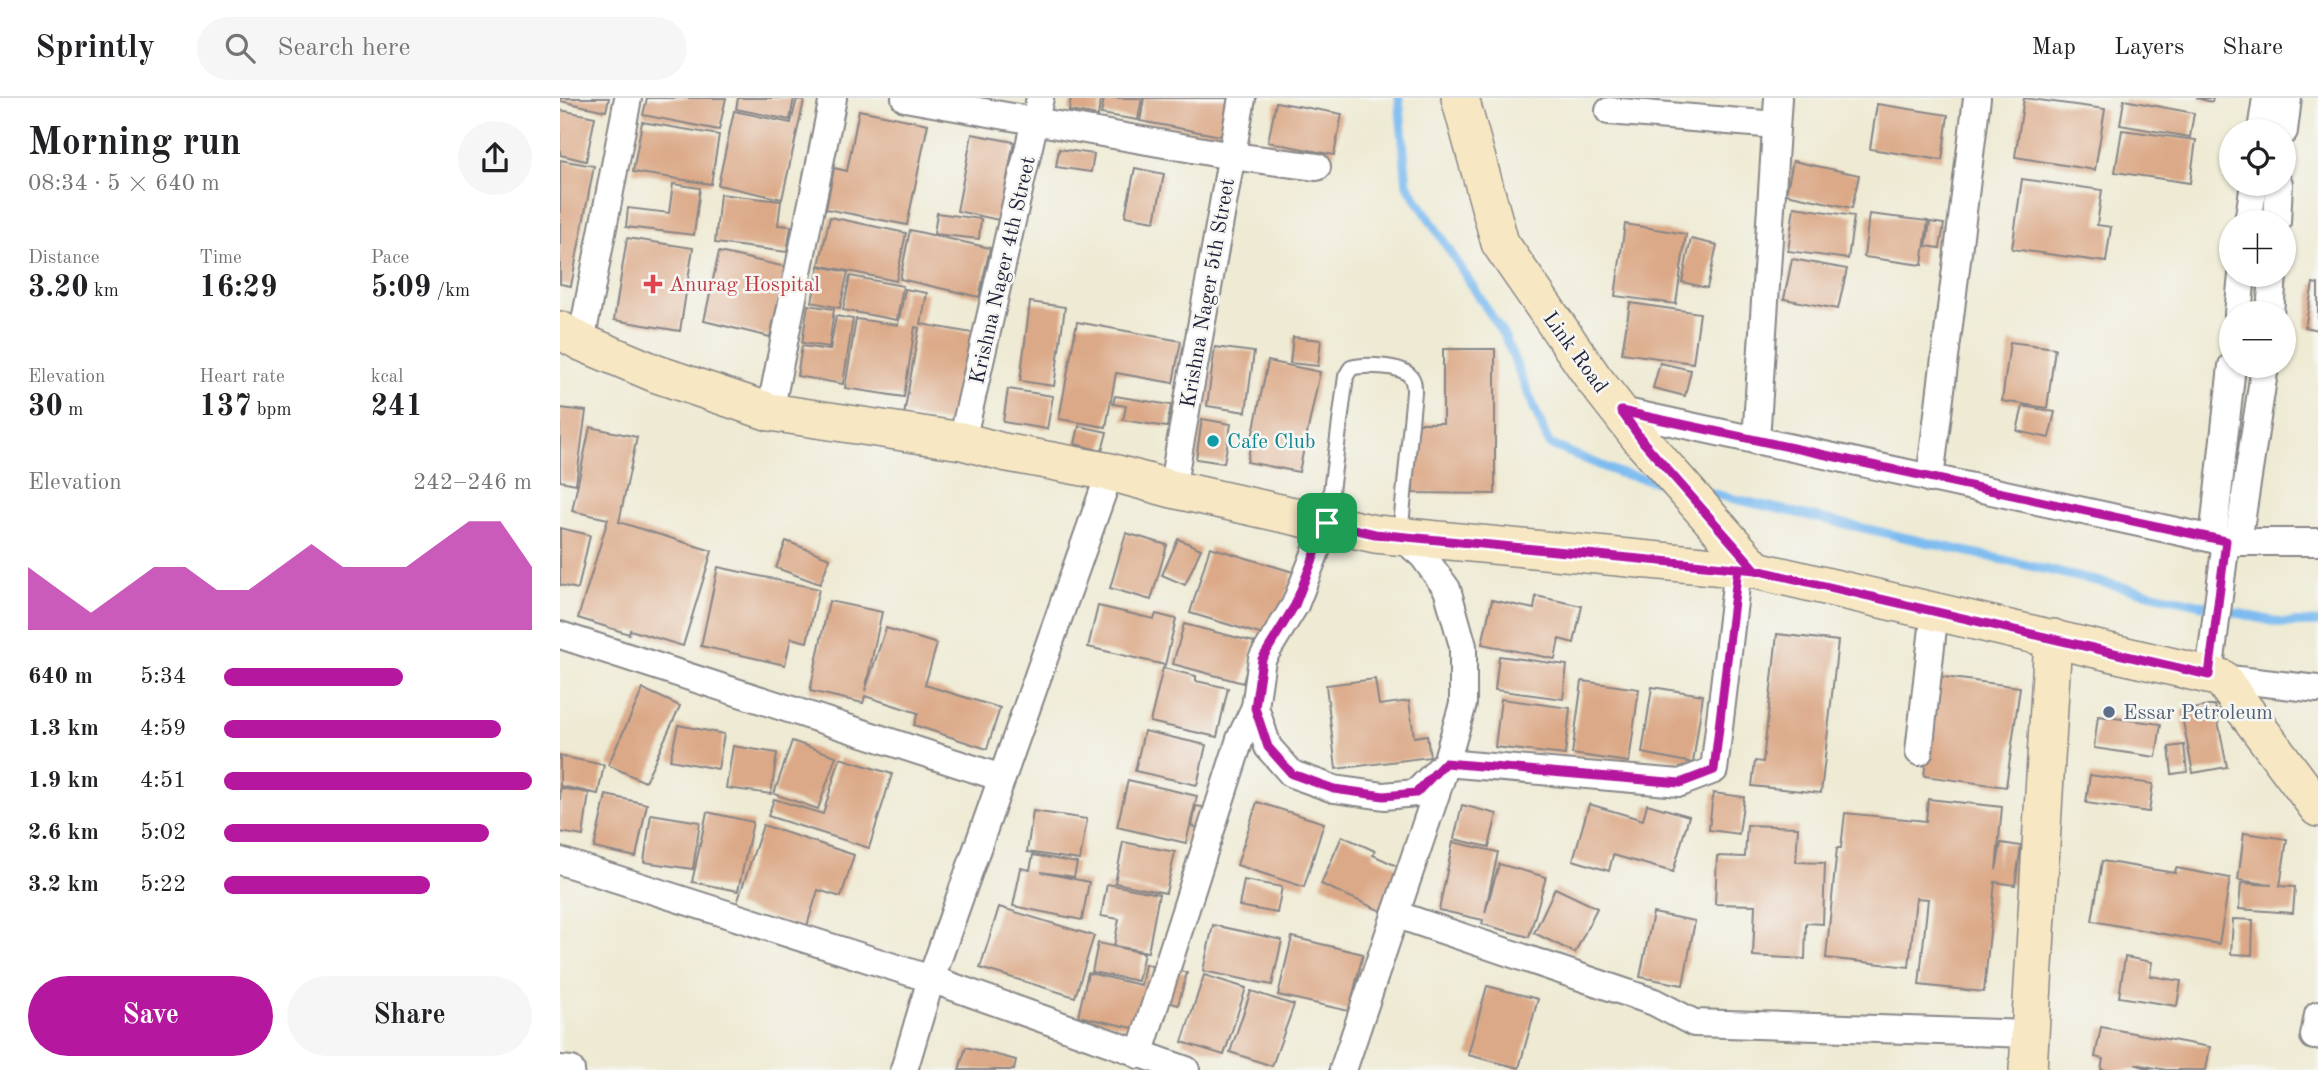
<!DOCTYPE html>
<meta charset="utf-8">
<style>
body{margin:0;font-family:"Old Standard TT",serif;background:#f6f6f6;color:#202124;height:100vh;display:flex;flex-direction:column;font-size:26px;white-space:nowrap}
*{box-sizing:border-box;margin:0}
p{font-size:23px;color:#757577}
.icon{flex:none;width:38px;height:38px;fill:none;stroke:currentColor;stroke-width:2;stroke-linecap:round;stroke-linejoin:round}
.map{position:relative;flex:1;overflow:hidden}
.details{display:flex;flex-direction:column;background:#fff;width:560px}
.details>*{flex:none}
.controls{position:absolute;left:1659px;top:21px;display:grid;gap:14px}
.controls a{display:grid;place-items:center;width:77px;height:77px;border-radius:50%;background:#fff;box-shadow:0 2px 5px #0004;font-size:35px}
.pin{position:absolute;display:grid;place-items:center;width:60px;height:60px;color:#fff;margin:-30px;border-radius:14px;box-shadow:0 4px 10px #0006}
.round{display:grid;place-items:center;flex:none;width:74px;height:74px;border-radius:37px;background:#f6f6f6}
.summary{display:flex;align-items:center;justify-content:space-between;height:119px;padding:0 28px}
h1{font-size:38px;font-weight:800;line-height:52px}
.stats{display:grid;grid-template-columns:repeat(3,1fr);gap:10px;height:119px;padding:7px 28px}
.stats div{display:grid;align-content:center}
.stats b{font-size:30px;font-weight:800}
.stats small{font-size:19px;font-weight:400}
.stats p{font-size:19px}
.chart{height:196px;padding:14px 28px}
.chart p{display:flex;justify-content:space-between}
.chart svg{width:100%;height:126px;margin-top:7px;fill:#b5179e;opacity:.7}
.action{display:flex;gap:14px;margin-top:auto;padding:14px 28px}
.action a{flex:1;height:80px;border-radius:42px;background:#b5179e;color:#fff;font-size:28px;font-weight:800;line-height:80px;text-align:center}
.action a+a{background:#f6f6f6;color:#202124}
ul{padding:0 28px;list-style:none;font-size:23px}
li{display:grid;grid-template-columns:112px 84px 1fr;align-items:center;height:52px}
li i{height:18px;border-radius:9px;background:#b5179e}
header{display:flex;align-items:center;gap:42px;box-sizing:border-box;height:98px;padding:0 35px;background:#fff;border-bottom:2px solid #e0e0e0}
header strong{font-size:33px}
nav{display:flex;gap:38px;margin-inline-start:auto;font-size:24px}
.search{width:490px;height:63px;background:#f6f6f6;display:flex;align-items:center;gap:18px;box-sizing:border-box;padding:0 24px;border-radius:38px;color:#757577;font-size:26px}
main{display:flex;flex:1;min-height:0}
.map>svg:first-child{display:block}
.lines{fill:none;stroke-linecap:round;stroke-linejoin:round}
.stream{stroke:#7bbbf0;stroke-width:9}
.building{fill:#dba987}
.lane-casing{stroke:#888687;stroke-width:18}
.street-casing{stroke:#888687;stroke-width:30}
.secondary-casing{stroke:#888687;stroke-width:40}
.lane{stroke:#fff;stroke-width:14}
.street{stroke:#fff;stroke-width:26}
.secondary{stroke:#f7e8c3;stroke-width:37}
.route-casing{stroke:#fff;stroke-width:14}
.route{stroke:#b5179e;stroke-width:9}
.health-dot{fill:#e0444e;stroke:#f6f6f2;stroke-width:2.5}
.culture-dot{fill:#0f9aa8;stroke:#f6f6f2;stroke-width:2.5}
.service-dot{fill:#5c6f8a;stroke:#f6f6f2;stroke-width:2.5}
.labels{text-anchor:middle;stroke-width:5;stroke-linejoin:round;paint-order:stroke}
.street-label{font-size:21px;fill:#22223b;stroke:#f6f6f2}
.health-label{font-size:21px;fill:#be3a42;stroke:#f6f6f2;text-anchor:start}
.culture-label{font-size:21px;fill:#0d838f;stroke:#f6f6f2;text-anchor:start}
.service-label{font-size:21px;fill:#4e5e75;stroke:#f6f6f2;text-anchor:start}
</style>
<header>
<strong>Sprintly</strong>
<div class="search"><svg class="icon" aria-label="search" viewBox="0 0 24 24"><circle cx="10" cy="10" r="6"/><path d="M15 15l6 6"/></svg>Search here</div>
<nav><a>Map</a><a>Layers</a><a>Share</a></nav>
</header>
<main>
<section class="details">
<div class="summary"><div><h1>Morning run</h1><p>08:34 · 5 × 640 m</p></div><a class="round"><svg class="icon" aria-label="share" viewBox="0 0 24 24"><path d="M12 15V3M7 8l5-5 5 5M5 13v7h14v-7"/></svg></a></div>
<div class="stats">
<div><p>Distance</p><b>3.20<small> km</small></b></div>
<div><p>Time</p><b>16:29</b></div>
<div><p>Pace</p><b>5:09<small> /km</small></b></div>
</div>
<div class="stats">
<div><p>Elevation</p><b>30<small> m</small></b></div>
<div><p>Heart rate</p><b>137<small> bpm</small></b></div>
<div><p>kcal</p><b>241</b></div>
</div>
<div class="chart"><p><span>Elevation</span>242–246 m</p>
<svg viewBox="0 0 160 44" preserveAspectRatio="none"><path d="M0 44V22L10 30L20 38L30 30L40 22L50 22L60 30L70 30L80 22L90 14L100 22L110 22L120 22L130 14L140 6L150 6L160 22V44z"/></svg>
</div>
<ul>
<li><b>640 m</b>5:34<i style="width:58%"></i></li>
<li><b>1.3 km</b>4:59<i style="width:90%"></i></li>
<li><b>1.9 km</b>4:51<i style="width:100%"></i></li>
<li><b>2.6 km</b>5:02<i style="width:86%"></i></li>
<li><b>3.2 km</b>5:22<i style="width:67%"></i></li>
</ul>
<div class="action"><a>Save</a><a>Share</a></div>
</section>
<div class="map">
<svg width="1758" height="972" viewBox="0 0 1758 972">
<rect width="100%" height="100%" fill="#f6f6f2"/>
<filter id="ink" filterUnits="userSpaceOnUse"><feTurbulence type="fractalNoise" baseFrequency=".0143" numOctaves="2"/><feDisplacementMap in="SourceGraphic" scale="14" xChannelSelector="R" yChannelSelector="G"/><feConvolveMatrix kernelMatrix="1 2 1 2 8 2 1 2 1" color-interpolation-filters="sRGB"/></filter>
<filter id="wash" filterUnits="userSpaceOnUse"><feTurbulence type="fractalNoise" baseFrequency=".00686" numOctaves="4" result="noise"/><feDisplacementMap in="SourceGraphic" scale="28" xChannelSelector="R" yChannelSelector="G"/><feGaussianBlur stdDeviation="1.57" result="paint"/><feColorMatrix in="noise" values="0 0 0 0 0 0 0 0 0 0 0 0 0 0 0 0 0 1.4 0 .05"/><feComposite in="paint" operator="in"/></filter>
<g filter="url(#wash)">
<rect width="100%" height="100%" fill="#eeead3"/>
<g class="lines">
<!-- stream -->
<g class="stream">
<polyline points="839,0 847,86 945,239 989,346 1059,375 1103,385"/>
<polyline points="1144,394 1721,525 1758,524"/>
</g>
</g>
<g id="blocks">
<!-- building -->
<g class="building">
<polygon points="0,0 49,0 46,13 0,3"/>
<polygon points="87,0 166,0 159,32 83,17"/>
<polygon points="178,0 234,0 230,22 176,11"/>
<polygon points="511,0 541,0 538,18 509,13"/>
<polygon points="544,0 582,0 578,22 541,16"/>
<polygon points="584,0 668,0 661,38 580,23"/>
<polygon points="1464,0 1545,11 1535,72 1455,59"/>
<polygon points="1636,0 1653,0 1652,4"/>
<polygon points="237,1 244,3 222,101 158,87 174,13 231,25"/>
<polygon points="1564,2 1634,15 1630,39 1560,27"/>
<polygon points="716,4 782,16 774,57 708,44"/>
<polygon points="1317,6 1388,17 1382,62 1310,51"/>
<polygon points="0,12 35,19 26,63 0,57"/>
<polygon points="299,12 368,26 347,127 266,111 274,70 287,73"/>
<polygon points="82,24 159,37 151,86 73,74"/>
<polygon points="1562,32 1636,42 1630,85 1555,74"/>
<polygon points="412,36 454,44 439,122 397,113"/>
<polygon points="499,51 534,56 531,74 496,69"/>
<polygon points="0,62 34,68 11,188 0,186"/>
<polygon points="1233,63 1299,77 1292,110 1226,96"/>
<polygon points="575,70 604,76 595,123 565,118"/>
<polygon points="1462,81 1542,92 1537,127 1551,129 1546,164 1452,151"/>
<polygon points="113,86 140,90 134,137 66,129 68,110 109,115"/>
<polygon points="160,96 221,103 218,127 231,128 227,154 155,145"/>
<polygon points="1234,109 1294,118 1288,161 1228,153"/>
<polygon points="377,115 421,121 419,141 374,136"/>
<polygon points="1309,116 1368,123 1362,167 1304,159"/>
<polygon points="270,119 346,135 336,183 259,167"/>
<polygon points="1370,124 1384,126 1380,150 1366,148"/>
<polygon points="1065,126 1126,136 1116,206 1055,198"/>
<polygon points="350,132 430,150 419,199 340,181"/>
<polygon points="67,140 133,150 120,233 54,222"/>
<polygon points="1131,141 1157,147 1147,190 1122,184"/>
<polygon points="159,154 226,169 210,239 144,223"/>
<polygon points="1232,161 1287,171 1278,211 1224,201"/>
<polygon points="259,168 288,174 280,210 252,204"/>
<polygon points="290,178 343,188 337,222 283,212"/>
<polygon points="1753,185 1758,186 1758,232 1745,229"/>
<polygon points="345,191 367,195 361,226 418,236 402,327 344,317 359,230 355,229 344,299 285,290 296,221 338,227"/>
<polygon points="470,204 505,209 494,288 460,283"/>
<polygon points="1070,205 1140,215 1133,265 1062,255"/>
<polygon points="248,207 274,211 269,249 242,245"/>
<polygon points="276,218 293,221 283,286 237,278 242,248 270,252"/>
<polygon points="517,224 621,243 613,285 556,275 546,329 499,321"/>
<polygon points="733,239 761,242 758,268 730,265"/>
<polygon points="1450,244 1495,250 1487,310 1442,303"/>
<polygon points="655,249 694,254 686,314 647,308"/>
<polygon points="883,251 935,251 935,396 853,395 854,325 883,325"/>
<polygon points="708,263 760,274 739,374 687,364"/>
<polygon points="1100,265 1131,272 1125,298 1093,290"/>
<polygon points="448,291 493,298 487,331 443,324"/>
<polygon points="555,298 611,307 607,329 563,322 566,308 553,306"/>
<polygon points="1463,308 1495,314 1489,340 1457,333"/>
<polygon points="0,310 26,313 16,386 0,383"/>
<polygon points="642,321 671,326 664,365 636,361"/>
<polygon points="519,328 547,334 542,353 515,346"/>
<polygon points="30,329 77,339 59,424 152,453 123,548 70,532 69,536 18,520 48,421 12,413"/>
<polygon points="0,430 30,437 18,491 0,487"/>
<polygon points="566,435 607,447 591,502 550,490"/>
<polygon points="618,441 641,451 625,487 602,477"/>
<polygon points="226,443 270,460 260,486 216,470"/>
<polygon points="650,449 733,474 713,540 630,515"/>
<polygon points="158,469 259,491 247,544 231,540 225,567 141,548"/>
<polygon points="976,498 1022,508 1014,545 999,541 995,561 922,546 932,502 974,511"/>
<polygon points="269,503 322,514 305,593 326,530 377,546 365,587 440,610 427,651 354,627 358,615 305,598 303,605 250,593"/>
<polygon points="538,508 594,521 596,516 616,521 605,567 528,549"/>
<polygon points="624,526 694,544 683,585 613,566"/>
<polygon points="1217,536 1278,543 1261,695 1192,688 1195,663 1203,664"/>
<polygon points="939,558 1007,567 1003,601 935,592"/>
<polygon points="603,570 636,578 636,583 668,590 657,639 590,624"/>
<polygon points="1377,578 1460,589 1446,689 1364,678"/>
<polygon points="815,581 819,607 849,603 854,639 867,637 870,659 776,671 766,587"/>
<polygon points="1022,583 1079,591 1069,664 1012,656"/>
<polygon points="1092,589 1143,597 1133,665 1082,655"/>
<polygon points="83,591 120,608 85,684 48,667"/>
<polygon points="941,601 1010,610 1005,657 935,649"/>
<polygon points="1655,607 1667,669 1633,675 1621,613"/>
<polygon points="1538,618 1601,626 1596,659 1534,650"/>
<polygon points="118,627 164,636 158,671 110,662"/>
<polygon points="584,633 646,647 637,687 575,673"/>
<polygon points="232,643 276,658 258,711 214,696"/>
<polygon points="1624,647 1627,674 1612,676 1609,649"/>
<polygon points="173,648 217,655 211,696 166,690"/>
<polygon points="0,658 44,667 38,696 0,688"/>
<polygon points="280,660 332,676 309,750 208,718 214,701 263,716"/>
<polygon points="1530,677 1593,686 1589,714 1526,705"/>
<polygon points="568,682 637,698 626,745 557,729"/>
<polygon points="0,690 29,695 23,738 0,734"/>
<polygon points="1153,695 1184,699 1179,736 1149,732"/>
<polygon points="46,697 87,706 76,759 34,750"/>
<polygon points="1368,701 1442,709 1436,772 1441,745 1461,748 1455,787 1435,784 1424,894 1359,887 1368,801 1356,800 1349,869 1266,860 1277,750 1281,750 1285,715 1366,723"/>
<polygon points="697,704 764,725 744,789 677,767"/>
<polygon points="1029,706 1083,722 1087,706 1129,718 1113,774 1053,757 1049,773 1013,762"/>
<polygon points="902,707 937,716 929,749 894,741"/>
<polygon points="636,708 654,711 650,732 632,728"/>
<polygon points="473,713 527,721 520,762 467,754"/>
<polygon points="147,714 193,724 178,793 132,784"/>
<polygon points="91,716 140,724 133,771 84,764"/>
<polygon points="203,727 294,757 281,799 258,792 246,831 176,808"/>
<polygon points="1187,727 1238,729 1236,764 1265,765 1263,826 1246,825 1245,861 1193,858 1195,807 1155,806 1157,758 1185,759"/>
<polygon points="1684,735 1727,741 1720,788 1735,789 1733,815 1679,811 1681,785 1712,787 1678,782"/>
<polygon points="782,738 815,753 813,757 841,770 821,813 761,786"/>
<polygon points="563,744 615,754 606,795 555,785"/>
<polygon points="893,744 938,754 925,815 939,766 986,779 969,839 922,826 923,822 879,812"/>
<polygon points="473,757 517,765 514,779 481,774 529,784 522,822 453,808 461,770 470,772"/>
<polygon points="1542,763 1615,775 1616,770 1670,780 1659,846 1532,823"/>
<polygon points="684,782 722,789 717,815 679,808"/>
<polygon points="547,786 599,796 588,854 554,848 559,821 541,818"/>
<polygon points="995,790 1037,810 1015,855 974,835"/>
<polygon points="439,809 534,838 515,899 420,870"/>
<polygon points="1093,815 1135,823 1123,887 1080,879"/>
<polygon points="1673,821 1693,822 1692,857 1671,856"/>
<polygon points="653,827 722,842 712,887 643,873"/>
<polygon points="732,839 803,856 789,913 718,897"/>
<polygon points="538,845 584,855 578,883 532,874"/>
<polygon points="1565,859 1592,864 1590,878 1621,883 1617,908 1559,899"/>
<polygon points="585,866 592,868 578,931 518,918 528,875 581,887"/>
<polygon points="611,870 627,875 618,907 601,902"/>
<polygon points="644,877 686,890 664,957 622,944"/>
<polygon points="927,888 978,901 959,970 908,957"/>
<polygon points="691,893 734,907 712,968 670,954"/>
<polygon points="1541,929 1650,949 1646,972 1606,972 1575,966 1592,972 1541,972 1543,961 1535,959"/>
<polygon points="406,949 456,962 454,972 399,972"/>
</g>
</g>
</g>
<g filter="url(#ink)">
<use href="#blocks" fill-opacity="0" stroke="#888687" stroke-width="2"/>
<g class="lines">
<!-- lane casing -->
<g class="lane-casing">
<path id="lane" d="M767,424L786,278L791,270C803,266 842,267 850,278C854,282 854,288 854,294L840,438"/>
</g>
<!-- street casing -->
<g class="street-casing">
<g id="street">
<polyline points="345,0 672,58 757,69"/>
<polyline points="1049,13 1216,27"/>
<polyline points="1701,33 1706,0"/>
<polyline points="1724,33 1728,0"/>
<polyline points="1688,124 1694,86"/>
<polyline points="1717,124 1719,86"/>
<polyline points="1678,215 1682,177"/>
<polyline points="1710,215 1713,177"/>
<polyline points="21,244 68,0"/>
<polyline points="1061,313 1653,441 1678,444 1758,444"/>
<polyline points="210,314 273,0"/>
<polyline points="402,343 480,0"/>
<polyline points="1196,343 1218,0"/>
<polyline points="1370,381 1417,0"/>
<polyline points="612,391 682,0"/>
<polyline points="767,425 735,507 702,561 695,609 708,649 732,676 774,691 824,698 856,695 885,665 1120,685 1154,672 1178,470"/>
<polyline points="1653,441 1672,268"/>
<polyline points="1678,444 1705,268"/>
<polyline points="0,537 442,680"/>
<polyline points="1649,577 1666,443"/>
<polyline points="1661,580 1758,591"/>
<polyline points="1359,654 1375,512"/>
<polyline points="0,763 371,881 626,972"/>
<polyline points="835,816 1094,904 1134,925 1470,936"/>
<polyline points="1754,938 1758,917"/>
<polyline points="579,957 680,641 695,609"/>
<polyline points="0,971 11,972"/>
<polyline points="344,972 371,881 550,374"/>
<polyline points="783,972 883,675 903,606 903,548 887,491 863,458 840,438"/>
</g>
</g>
<!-- secondary casing -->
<g class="secondary-casing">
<g id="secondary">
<polyline points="900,0 940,145 1034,281 1084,345 1196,472"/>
<polyline points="0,232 21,244 97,276 210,314 402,343 443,354 550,374 612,391 815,436 1196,472 1661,580 1758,710"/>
<polyline points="1468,972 1493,540"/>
</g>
</g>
<!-- lane -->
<use href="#lane" class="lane"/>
<!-- street -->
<use href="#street" class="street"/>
<!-- secondary -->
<use href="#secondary" class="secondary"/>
</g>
</g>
<g class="lines" filter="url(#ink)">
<!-- route casing -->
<g class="route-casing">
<polyline id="route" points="767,425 735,507 702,561 695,610 708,649 732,676 774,691 824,698 856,695 885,665 1120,685 1154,672 1178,470 1196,472 1084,345 1061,313 1666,443 1649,577 1196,472 815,436 767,425"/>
</g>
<!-- route -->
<use href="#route" class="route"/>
</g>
<!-- markers -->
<path class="health-dot" d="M89.5 175.5h7v7h7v7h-7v7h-7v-7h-7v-7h7z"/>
<circle class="culture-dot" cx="653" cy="343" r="7"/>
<circle class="service-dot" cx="1549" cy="614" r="7"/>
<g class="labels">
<!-- street labels -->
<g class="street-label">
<text transform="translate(442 172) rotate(-77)" y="7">Krishna Nager 4th Street</text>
<text transform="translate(647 195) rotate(-80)" y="7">Krishna Nager 5th Street</text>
<text transform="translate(1016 254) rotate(54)" y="7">Link Road</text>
</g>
<!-- health labels -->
<g class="health-label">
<text x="109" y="193">Anurag Hospital</text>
</g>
<!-- culture labels -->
<g class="culture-label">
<text x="667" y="350">Cafe Club</text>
</g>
<!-- service labels -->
<g class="service-label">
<text x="1563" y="621">Essar Petroleum</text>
</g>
</g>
</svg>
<div class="controls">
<a><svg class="icon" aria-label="locate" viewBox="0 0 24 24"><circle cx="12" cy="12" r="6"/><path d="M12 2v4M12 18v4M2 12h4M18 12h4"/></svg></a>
<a>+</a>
<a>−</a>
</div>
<div class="pin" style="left:767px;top:425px;background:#1e9e55"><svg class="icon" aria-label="arrive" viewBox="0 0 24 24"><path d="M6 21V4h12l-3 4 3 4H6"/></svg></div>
</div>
</main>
